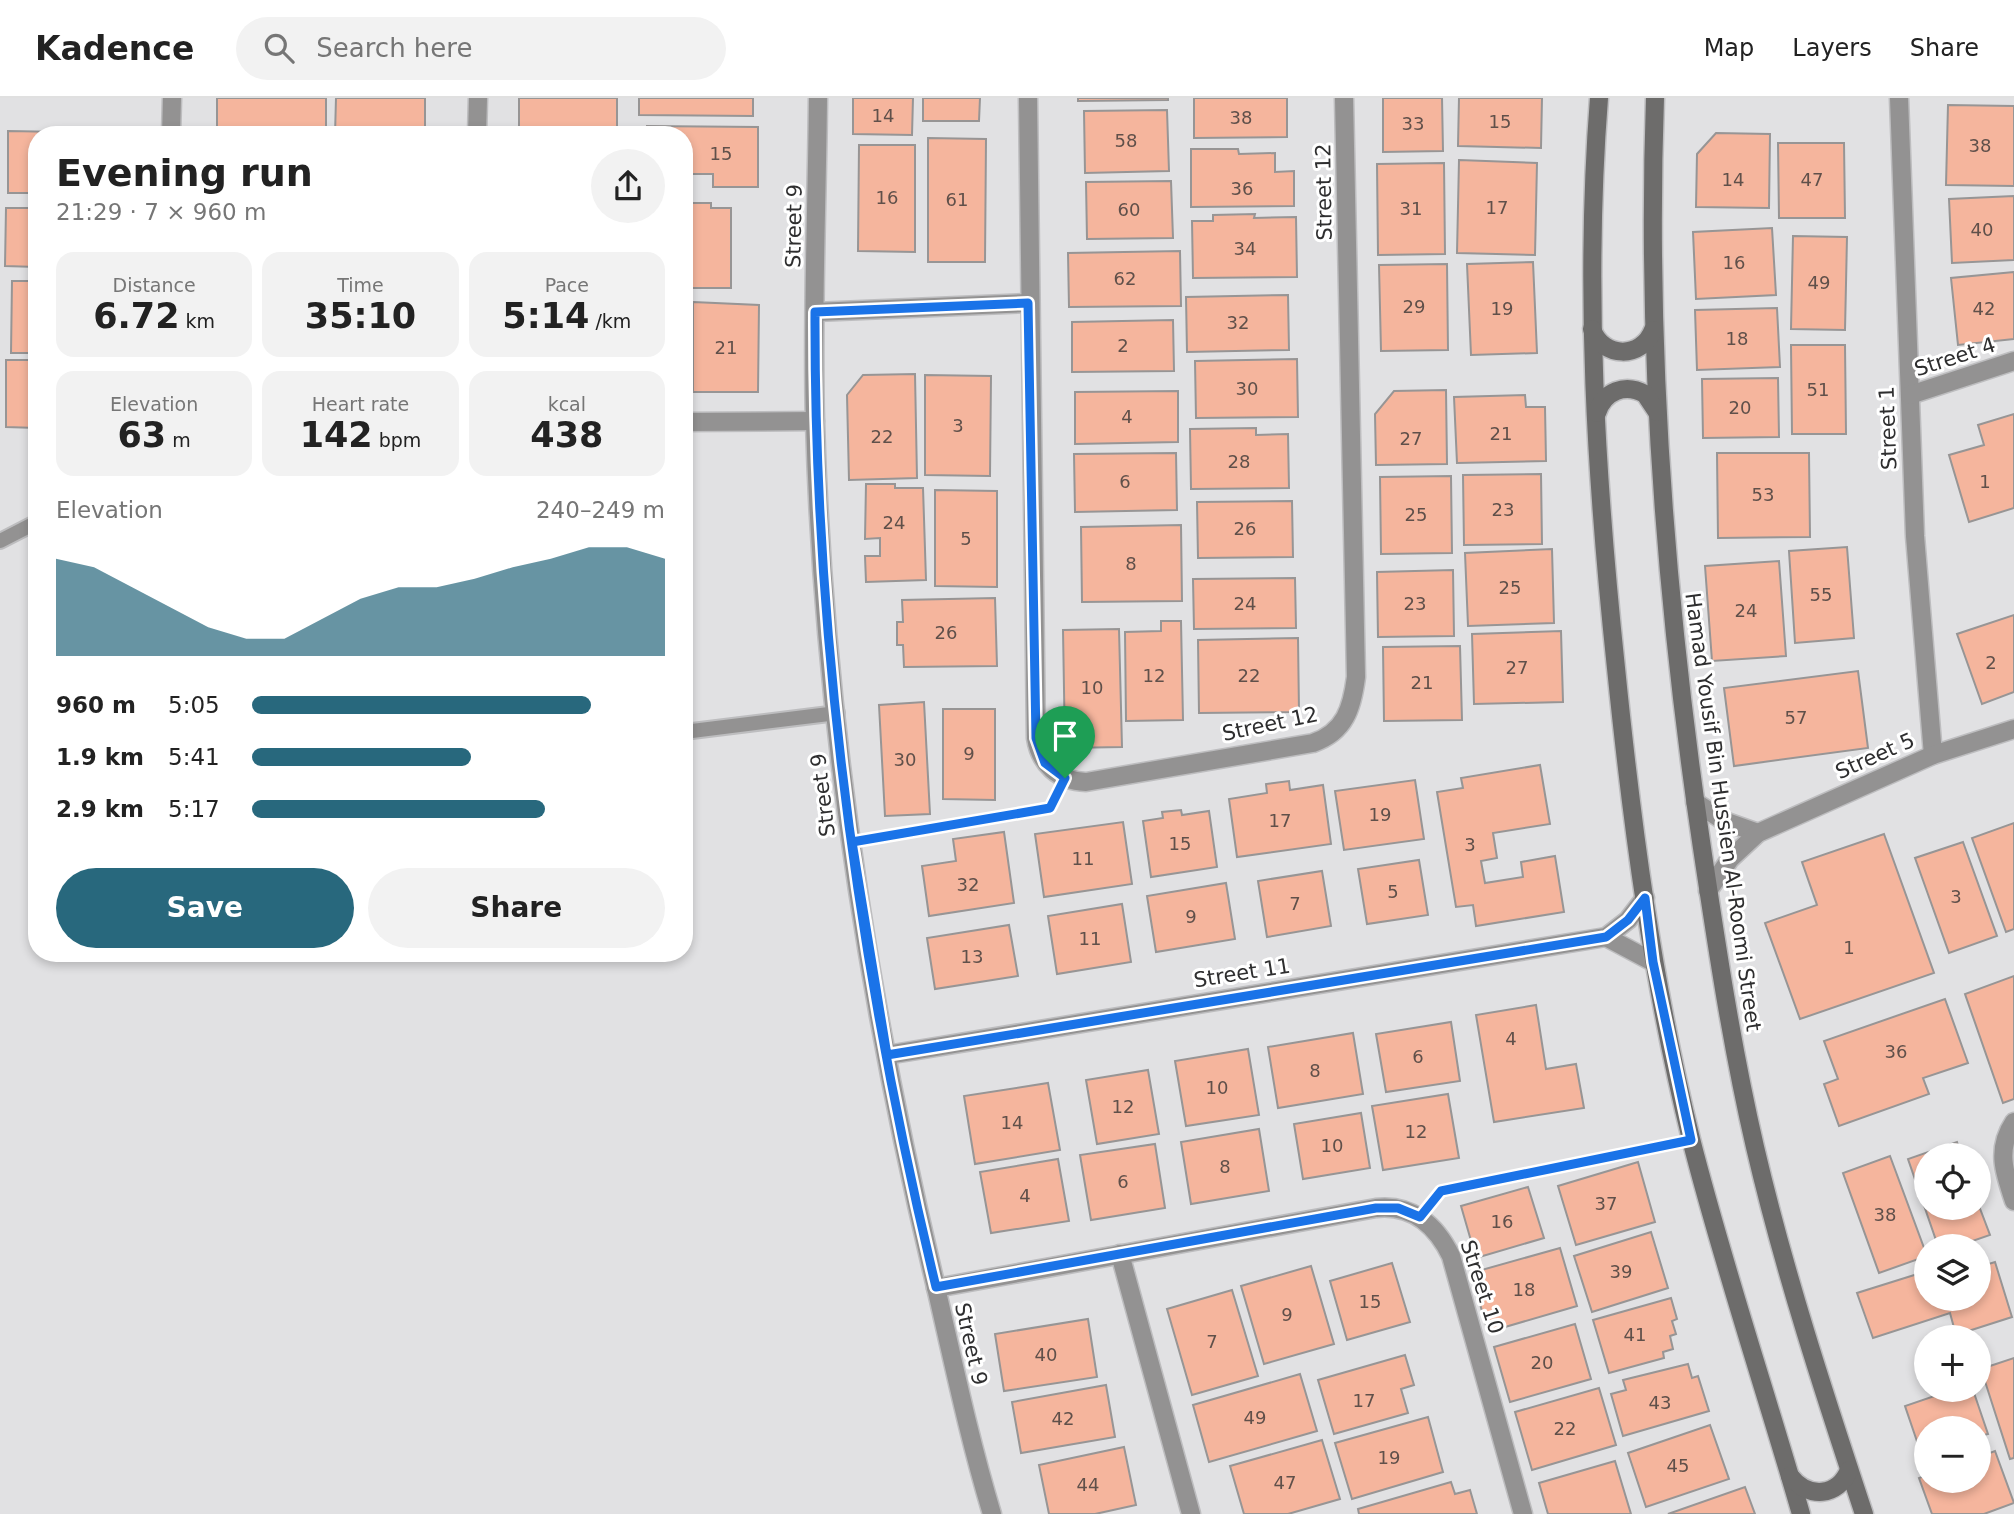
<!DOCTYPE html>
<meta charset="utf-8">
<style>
body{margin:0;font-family:"DejaVu Sans",sans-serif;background:#f2f2f2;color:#222;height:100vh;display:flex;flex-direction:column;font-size:26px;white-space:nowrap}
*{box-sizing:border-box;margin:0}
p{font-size:23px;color:#767676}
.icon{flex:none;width:38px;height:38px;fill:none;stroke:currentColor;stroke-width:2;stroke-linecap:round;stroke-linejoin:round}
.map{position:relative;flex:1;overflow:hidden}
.sheet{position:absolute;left:28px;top:28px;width:665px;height:836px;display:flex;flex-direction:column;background:#fff;border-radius:28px;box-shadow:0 4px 10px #0003}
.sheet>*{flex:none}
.buttons{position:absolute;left:1914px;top:1045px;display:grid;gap:14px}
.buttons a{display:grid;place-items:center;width:77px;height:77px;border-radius:50%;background:#fff;box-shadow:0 4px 10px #0003;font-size:35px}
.pin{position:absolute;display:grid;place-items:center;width:60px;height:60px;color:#fff;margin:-72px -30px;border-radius:50% 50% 50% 0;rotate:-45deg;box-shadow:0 0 7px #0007}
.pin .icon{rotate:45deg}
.round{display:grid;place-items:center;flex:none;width:74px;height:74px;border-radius:37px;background:#f2f2f2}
.summary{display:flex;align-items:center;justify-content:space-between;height:119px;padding:0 28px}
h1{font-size:38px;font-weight:700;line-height:52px}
.stats{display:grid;grid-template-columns:repeat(3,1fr);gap:10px;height:119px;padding:7px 28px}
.stats div{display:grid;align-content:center;border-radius:18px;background:#f2f2f2;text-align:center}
.stats b{font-size:35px;font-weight:700}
.stats small{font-size:19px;font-weight:400}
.stats p{font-size:19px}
.chart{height:196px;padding:14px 28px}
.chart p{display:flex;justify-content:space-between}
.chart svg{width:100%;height:126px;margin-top:7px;fill:#28687d;opacity:.7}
.button{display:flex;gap:14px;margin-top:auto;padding:14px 28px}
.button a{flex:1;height:80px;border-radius:42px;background:#28687d;color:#fff;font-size:28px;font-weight:700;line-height:80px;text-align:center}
.button a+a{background:#f2f2f2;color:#222}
ul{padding:0 28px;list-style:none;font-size:23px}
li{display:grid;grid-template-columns:112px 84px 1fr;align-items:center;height:52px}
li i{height:18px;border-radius:9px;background:#28687d}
header{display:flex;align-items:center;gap:42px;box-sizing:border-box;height:98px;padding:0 35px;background:#fff;border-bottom:2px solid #e0e0e0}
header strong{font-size:33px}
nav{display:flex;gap:38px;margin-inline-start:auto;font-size:24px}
.search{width:490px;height:63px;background:#f2f2f2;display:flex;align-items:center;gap:18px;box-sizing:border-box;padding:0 24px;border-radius:38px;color:#767676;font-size:26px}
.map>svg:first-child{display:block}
.building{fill:#f5b59d;stroke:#979595;stroke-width:2}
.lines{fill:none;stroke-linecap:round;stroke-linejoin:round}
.lane-casing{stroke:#bdbdbf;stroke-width:18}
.street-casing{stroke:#bdbdbf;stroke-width:21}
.secondary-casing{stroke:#bdbdbf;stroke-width:21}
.path{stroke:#959597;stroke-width:4.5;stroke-dasharray:5 5;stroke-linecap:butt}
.lane{stroke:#939292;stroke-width:14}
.street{stroke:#939292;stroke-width:18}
.secondary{stroke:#6d6c6b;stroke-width:18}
.route-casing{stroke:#fff;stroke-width:14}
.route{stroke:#1a73e8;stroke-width:9}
.labels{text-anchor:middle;stroke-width:6;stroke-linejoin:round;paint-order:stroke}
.number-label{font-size:18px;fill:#60504a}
.street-label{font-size:21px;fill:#2e2e2f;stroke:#fff}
</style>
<header>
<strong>Kadence</strong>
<div class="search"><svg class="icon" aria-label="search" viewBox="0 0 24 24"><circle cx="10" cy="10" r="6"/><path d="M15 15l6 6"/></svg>Search here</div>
<nav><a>Map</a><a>Layers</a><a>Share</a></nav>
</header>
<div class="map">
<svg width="2014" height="1416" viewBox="0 0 2014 1416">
<rect width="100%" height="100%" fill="#e1e1e3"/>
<!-- building -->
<g class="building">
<rect x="217" y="0" width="109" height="37"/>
<polygon points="336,0 425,0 425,37 335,37"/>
<polygon points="519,0 617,0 617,37 519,36"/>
<polygon points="639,0 753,0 753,18 639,17"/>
<polygon points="853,0 913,0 912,37 853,36"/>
<polygon points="923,0 980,0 979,23 923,23"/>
<polygon points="1078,0 1168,0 1168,2 1078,3"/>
<polygon points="1194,0 1287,0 1287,39 1194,40"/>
<polygon points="1383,0 1442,0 1443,53 1383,54"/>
<polygon points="1459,0 1542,0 1541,50 1458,48"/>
<polygon points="1948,7 2014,8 2014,88 1946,87"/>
<polygon points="1167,12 1169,73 1085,75 1084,13"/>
<polygon points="647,28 758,29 758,89 713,89 713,76 692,76 692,89 684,89 684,37 647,37"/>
<polygon points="8,33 63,34 63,37 37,37 37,95 8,95"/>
<rect x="87" y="34" width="40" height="3"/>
<polygon points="1716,35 1770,36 1769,110 1696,109 1697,56"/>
<polygon points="928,40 986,41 985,164 928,164"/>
<polygon points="1778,45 1844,45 1845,120 1779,120"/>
<polygon points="859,47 915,47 915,154 858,153"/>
<polygon points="1191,51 1238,51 1239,56 1275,55 1275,74 1294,73 1294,108 1191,109"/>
<polygon points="1459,62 1537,65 1535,157 1457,155"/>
<polygon points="1444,65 1445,156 1378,157 1377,66"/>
<polygon points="1171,83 1173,140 1087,141 1086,84"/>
<polygon points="2014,98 2014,162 1952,165 1949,101"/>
<polygon points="684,105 711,105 711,110 731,110 731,190 684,190"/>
<polygon points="6,110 37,110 37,169 5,168"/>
<polygon points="1255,116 1254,120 1296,119 1297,179 1193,180 1192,123 1213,123 1213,117"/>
<polygon points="1772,130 1776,197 1696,201 1693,134"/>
<polygon points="1793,138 1847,139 1845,232 1791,231"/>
<polygon points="1180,153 1181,208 1069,209 1068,155"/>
<polygon points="1533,164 1537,255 1471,257 1467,166"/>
<polygon points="1447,166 1448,252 1381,253 1379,167"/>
<polygon points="2014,174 2014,241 1958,247 1951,180"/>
<polygon points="12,183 37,183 37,255 11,255"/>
<polygon points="1288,197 1289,252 1187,254 1186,199"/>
<polygon points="693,204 759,207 758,294 693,294"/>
<polygon points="1777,210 1780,269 1697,272 1695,212"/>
<polygon points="1173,222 1174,273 1072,274 1072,224"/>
<polygon points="1791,247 1845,247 1846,336 1792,336"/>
<polygon points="1297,261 1298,319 1196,320 1195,263"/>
<polygon points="6,262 37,262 37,330 6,329"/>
<polygon points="915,276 917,380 849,382 847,297 863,277"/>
<polygon points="925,277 991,278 990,378 925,377"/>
<polygon points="1778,280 1779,339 1703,340 1702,281"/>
<polygon points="1446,292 1447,366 1376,367 1375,316 1394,293"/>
<polygon points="1178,293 1178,344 1075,346 1075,294"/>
<polygon points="1525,297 1526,309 1545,309 1546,363 1457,365 1454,299"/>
<polygon points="2014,316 2014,410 1969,424 1949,357 1984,347 1978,327"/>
<polygon points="1256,330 1256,337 1288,336 1289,390 1191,391 1190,331"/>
<polygon points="1176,355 1177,412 1075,414 1074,356"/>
<polygon points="1717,355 1809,355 1810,439 1718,440"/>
<polygon points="1541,376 1542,446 1464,447 1463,377"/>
<polygon points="1451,378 1452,455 1381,456 1380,379"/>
<polygon points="866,386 895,386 895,390 923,390 926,482 866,484 865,458 880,458 880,440 865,441"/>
<polygon points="935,392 997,393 997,489 935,488"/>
<polygon points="1292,403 1293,459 1198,460 1197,404"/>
<polygon points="1181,427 1182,503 1082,504 1081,429"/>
<polygon points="1847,449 1854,540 1795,545 1789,453"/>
<polygon points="1552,451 1554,525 1468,528 1465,455"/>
<polygon points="1779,463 1786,558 1712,563 1705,468"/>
<polygon points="1453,472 1454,538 1378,539 1377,474"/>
<polygon points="1295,480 1296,530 1194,531 1193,481"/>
<polygon points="995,500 997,568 904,569 903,547 897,547 897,524 903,524 902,502"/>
<polygon points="2014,517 2014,594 1982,606 1957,536"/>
<polygon points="1161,523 1181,523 1183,622 1126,623 1125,534 1161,533"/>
<polygon points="1119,531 1122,649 1065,650 1063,532"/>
<polygon points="1561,533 1563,604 1474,606 1472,536"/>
<polygon points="1298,540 1299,614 1199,615 1198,542"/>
<polygon points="1460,548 1462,622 1384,623 1383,549"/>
<polygon points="1858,573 1868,650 1734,668 1724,590"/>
<polygon points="924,604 930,716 885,718 879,607"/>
<polygon points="943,611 995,611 995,702 943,701"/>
<polygon points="1540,667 1550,726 1493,735 1497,760 1481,763 1485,785 1523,779 1521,764 1555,758 1564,814 1476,828 1473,807 1456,809 1437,694 1463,690 1461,680"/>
<polygon points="1415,682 1424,741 1344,752 1335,693"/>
<polygon points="1289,683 1290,692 1323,687 1331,746 1237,759 1229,701 1267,695 1266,686"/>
<polygon points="1181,712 1182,717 1209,713 1217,769 1151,779 1143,723 1163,720 1162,714"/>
<polygon points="1123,724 1132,786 1044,799 1035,736"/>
<polygon points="2014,725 2014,831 2006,834 1972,740"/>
<polygon points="1004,734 1014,805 929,818 922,768 956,763 953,741"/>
<polygon points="1884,736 1934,875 1800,921 1765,825 1817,807 1802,764"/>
<polygon points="1963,744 1997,838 1949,855 1915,760"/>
<polygon points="1419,762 1428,817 1367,826 1358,771"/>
<polygon points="1322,773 1331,828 1267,839 1258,783"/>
<polygon points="1226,785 1235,841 1156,854 1147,798"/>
<polygon points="1122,806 1131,864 1057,876 1048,818"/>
<polygon points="1009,827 1018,878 935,891 927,840"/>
<polygon points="2014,878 2014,1001 2003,1005 1965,896"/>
<polygon points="1945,901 1968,965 1923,980 1929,996 1839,1028 1824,986 1838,981 1824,943"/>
<polygon points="1536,907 1546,971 1576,966 1584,1010 1494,1024 1476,917"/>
<polygon points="1451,924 1460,983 1386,994 1376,936"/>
<polygon points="1353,935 1363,996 1278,1010 1268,949"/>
<polygon points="1248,951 1259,1017 1186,1028 1175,963"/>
<polygon points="1148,972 1159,1036 1097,1046 1086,982"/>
<polygon points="1048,985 1060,1052 975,1066 964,998"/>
<polygon points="1448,996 1459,1060 1383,1072 1372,1008"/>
<polygon points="1361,1015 1370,1070 1303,1081 1294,1026"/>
<polygon points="1259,1031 1269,1093 1191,1106 1181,1044"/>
<polygon points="1957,1044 1961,1057 1927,1057 1927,1110 1979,1108 1990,1137 1958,1148 1938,1148 1908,1061"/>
<polygon points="1155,1046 1165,1110 1091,1122 1080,1057"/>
<polygon points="1890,1058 1927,1158 1879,1175 1843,1075"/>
<polygon points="1058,1061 1069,1123 991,1135 980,1074"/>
<polygon points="1638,1064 1655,1124 1576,1147 1558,1088"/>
<polygon points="1528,1089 1544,1140 1476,1160 1461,1108"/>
<polygon points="1651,1134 1668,1190 1592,1214 1574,1158"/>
<polygon points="1560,1150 1577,1208 1488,1234 1471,1175"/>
<polygon points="1995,1164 2012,1219 1956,1237 1950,1215 1873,1240 1857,1195 1927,1173 1927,1200 1979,1200 1979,1169"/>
<polygon points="1392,1165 1410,1224 1347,1242 1330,1183"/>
<polygon points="1311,1168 1334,1246 1264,1266 1241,1188"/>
<polygon points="1232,1192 1258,1278 1192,1297 1167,1211"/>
<polygon points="1671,1200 1677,1221 1672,1223 1676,1236 1670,1238 1673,1251 1663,1254 1664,1260 1609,1275 1593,1222"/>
<polygon points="1088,1221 1097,1279 1004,1293 995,1236"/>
<polygon points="1575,1226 1591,1281 1510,1304 1494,1249"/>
<polygon points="1405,1257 1414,1287 1401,1291 1408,1315 1334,1336 1318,1282"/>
<polygon points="2014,1260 2014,1360 2010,1361 1981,1271"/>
<polygon points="1688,1266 1692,1280 1698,1278 1709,1313 1623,1338 1611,1296 1626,1292 1623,1282"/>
<polygon points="1300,1276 1317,1333 1209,1364 1193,1307"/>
<polygon points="1106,1287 1115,1339 1021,1355 1012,1304"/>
<polygon points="1599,1290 1616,1347 1532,1372 1515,1314"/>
<polygon points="1952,1292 1973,1292 1988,1336 1979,1338 1979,1330 1927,1330 1927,1356 1922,1358 1905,1308"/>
<polygon points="1428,1319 1443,1374 1352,1401 1335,1345"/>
<polygon points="1710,1327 1729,1381 1646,1409 1628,1355"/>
<polygon points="1322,1342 1340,1401 1288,1416 1244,1416 1230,1368"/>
<polygon points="1124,1349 1136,1407 1095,1416 1049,1416 1039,1367"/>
<polygon points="1995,1353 2014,1405 1984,1416 1932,1416 1919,1380 1927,1377 1927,1382 1979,1382 1979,1359"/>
<polygon points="1615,1363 1631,1416 1548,1416 1539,1385"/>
<polygon points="1451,1384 1455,1396 1470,1392 1477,1416 1359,1416 1358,1411"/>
<polygon points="1745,1389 1755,1416 1668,1416"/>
</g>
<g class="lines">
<!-- lane casing -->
<g class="lane-casing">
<g id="lane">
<polyline points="0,443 37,424"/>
<polyline points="684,634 837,615"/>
</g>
</g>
<!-- street casing -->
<g class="street-casing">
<g id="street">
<path d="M818,0C817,108 812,216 815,324C823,614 868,904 935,1185C953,1263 969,1340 992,1416"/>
<path d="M1028,0L1036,640C1040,666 1058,683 1086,684L1313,645C1345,634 1352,610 1356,579L1344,0"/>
<polyline points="1899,0 1915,438 1933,657"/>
<polyline points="171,37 172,0"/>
<polyline points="477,37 478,0"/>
<polyline points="815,214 1028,205"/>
<polyline points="1910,297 2014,263"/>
<polyline points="684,324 815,323"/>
<polyline points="1695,704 1724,723 1758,735"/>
<polyline points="1708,793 1730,761 1758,735 1933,657 2014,631"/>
<polyline points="1606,839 1653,864"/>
<polyline points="887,957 1606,839 1628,822 1645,800"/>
<path d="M2014,1024C1996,1051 2004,1074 2014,1103"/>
<polyline points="1120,1156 1191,1416"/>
<path d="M936,1190L1376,1110C1412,1106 1436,1127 1451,1158L1523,1416"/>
</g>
</g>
<!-- secondary casing -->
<g class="secondary-casing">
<g id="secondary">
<path d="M1599,0C1584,190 1596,381 1616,570C1632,728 1653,887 1691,1041C1723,1167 1765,1291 1801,1416"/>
<path d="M1655,0C1646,251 1665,501 1702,750C1717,850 1732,950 1755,1049C1784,1173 1824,1295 1864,1416"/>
<path d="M1592,231C1603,261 1642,261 1653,232"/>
<path d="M1597,315C1604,293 1625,285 1645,296L1657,314"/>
<path d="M1790,1378C1808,1401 1838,1399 1849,1372"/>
</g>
</g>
<!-- path -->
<g class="path">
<polyline points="873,740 1050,710 1057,697"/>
<polyline points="1432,1104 1441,1093 1672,1046"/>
</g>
<!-- lane -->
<use href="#lane" class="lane"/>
<!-- street -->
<use href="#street" class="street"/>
<!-- secondary -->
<use href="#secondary" class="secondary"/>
</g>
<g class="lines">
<!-- route casing -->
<g class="route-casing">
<path id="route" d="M1065,680L1050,710L852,744L887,957L1606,839L1628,822L1645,800L1653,864L1691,1042L1441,1093L1420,1119L1398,1110H1376L936,1189C859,871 814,542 815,214L1028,205L1036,640L1045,665L1065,680"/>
</g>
<!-- route -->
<use href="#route" class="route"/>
</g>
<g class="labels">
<!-- number labels -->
<g class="number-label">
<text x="883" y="24">14</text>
<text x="1241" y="26">38</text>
<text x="1500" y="30">15</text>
<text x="1413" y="32">33</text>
<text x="1126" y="49">58</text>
<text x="1980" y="54">38</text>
<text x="721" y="62">15</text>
<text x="1733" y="88">14</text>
<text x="1812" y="88">47</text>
<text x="1242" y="97">36</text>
<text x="887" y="106">16</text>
<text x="957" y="108">61</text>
<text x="1497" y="116">17</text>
<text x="1411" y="117">31</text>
<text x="1129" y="118">60</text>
<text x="1982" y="138">40</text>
<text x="1245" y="157">34</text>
<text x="1734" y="171">16</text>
<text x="1125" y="187">62</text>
<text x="1819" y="191">49</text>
<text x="1414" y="215">29</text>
<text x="1502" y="217">19</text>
<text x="1984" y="217">42</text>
<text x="1238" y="231">32</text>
<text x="1737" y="247">18</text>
<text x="1123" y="254">2</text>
<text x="726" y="256">21</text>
<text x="1247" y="297">30</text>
<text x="1818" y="298">51</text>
<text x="1740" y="316">20</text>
<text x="1127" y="325">4</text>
<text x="958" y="334">3</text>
<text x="1501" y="342">21</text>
<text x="882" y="345">22</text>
<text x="1411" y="347">27</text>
<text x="1239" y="370">28</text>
<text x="1125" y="390">6</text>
<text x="1985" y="390">1</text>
<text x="1763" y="403">53</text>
<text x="1503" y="418">23</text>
<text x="1416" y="423">25</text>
<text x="894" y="431">24</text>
<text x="1245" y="437">26</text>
<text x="966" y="447">5</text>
<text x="1131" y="472">8</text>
<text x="1510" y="496">25</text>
<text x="1821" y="503">55</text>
<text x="1245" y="512">24</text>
<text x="1415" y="512">23</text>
<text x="1746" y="519">24</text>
<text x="946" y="541">26</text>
<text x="1991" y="571">2</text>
<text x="1517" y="576">27</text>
<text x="1154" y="584">12</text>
<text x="1249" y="584">22</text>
<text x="1422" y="591">21</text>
<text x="1092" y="596">10</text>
<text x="1796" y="626">57</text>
<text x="969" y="662">9</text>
<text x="905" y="668">30</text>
<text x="1380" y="723">19</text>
<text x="1280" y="729">17</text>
<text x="1180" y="752">15</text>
<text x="1470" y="753">3</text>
<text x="1083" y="767">11</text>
<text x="968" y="793">32</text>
<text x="1393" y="800">5</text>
<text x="1956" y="805">3</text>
<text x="1295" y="812">7</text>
<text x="1191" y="825">9</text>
<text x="1090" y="847">11</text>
<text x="1849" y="856">1</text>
<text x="972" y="865">13</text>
<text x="1511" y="947">4</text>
<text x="1896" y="960">36</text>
<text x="1418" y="965">6</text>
<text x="1315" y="979">8</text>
<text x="1217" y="996">10</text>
<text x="1123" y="1015">12</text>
<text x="1012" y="1031">14</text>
<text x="1416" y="1040">12</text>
<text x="1332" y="1054">10</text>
<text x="1225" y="1075">8</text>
<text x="1123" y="1090">6</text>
<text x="1025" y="1104">4</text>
<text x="1606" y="1112">37</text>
<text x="1885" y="1123">38</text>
<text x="1502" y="1130">16</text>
<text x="1621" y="1180">39</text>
<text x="1524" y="1198">18</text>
<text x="1370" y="1210">15</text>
<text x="1287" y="1223">9</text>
<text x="1635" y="1243">41</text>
<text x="1212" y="1250">7</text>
<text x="1046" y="1263">40</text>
<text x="1542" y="1271">20</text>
<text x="1364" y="1309">17</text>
<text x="1660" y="1311">43</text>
<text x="1255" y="1326">49</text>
<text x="1063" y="1327">42</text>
<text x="1565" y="1337">22</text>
<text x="1389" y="1366">19</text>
<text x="1678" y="1374">45</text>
<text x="1285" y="1391">47</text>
<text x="1088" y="1393">44</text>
</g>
<!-- street labels -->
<g class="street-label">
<text transform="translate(1324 94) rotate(-91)" y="7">Street 12</text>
<text transform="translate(794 128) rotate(-89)" y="7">Street 9</text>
<text transform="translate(1955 259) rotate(-18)" y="7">Street 4</text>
<text transform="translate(1888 330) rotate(-92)" y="7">Street 1</text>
<text transform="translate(1270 626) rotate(-12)" y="7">Street 12</text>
<text transform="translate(1875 658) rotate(-24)" y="7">Street 5</text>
<text transform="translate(823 697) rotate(-97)" y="7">Street 9</text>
<text transform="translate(1723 714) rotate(82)" y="7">Hamad Yousif Bin Hussien Al-Roomi Street</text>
<text transform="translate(1242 875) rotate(-9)" y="7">Street 11</text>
<text transform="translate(1482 1189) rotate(72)" y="7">Street 10</text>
<text transform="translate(971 1246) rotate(77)" y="7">Street 9</text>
</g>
</g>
</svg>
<div class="buttons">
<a><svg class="icon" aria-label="locate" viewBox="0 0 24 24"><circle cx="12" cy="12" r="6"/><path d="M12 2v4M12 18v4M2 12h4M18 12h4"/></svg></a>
<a><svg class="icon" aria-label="layers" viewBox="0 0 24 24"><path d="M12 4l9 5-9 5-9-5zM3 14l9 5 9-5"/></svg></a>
<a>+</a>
<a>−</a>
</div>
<div class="pin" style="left:1065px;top:680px;background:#1e9e55"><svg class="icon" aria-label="arrive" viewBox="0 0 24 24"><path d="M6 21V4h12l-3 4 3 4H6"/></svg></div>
<section class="sheet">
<div class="summary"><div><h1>Evening run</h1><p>21:29 · 7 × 960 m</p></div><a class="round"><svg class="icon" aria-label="share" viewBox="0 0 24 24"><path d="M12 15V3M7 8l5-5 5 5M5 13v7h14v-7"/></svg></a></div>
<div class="stats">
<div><p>Distance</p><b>6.72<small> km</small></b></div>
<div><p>Time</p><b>35:10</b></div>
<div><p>Pace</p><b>5:14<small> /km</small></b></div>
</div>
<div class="stats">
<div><p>Elevation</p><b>63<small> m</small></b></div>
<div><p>Heart rate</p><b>142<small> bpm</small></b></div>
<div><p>kcal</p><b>438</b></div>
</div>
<div class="chart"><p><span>Elevation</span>240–249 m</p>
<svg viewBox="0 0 160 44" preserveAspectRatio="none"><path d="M0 44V10L10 13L20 20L30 27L40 34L50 38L60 38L70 31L80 24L90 20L100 20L110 17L120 13L130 10L140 6L150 6L160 10V44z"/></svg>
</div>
<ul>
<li><b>960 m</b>5:05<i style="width:82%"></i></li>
<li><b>1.9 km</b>5:41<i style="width:53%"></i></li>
<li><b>2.9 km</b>5:17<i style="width:71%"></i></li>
</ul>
<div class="button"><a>Save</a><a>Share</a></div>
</section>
</div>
